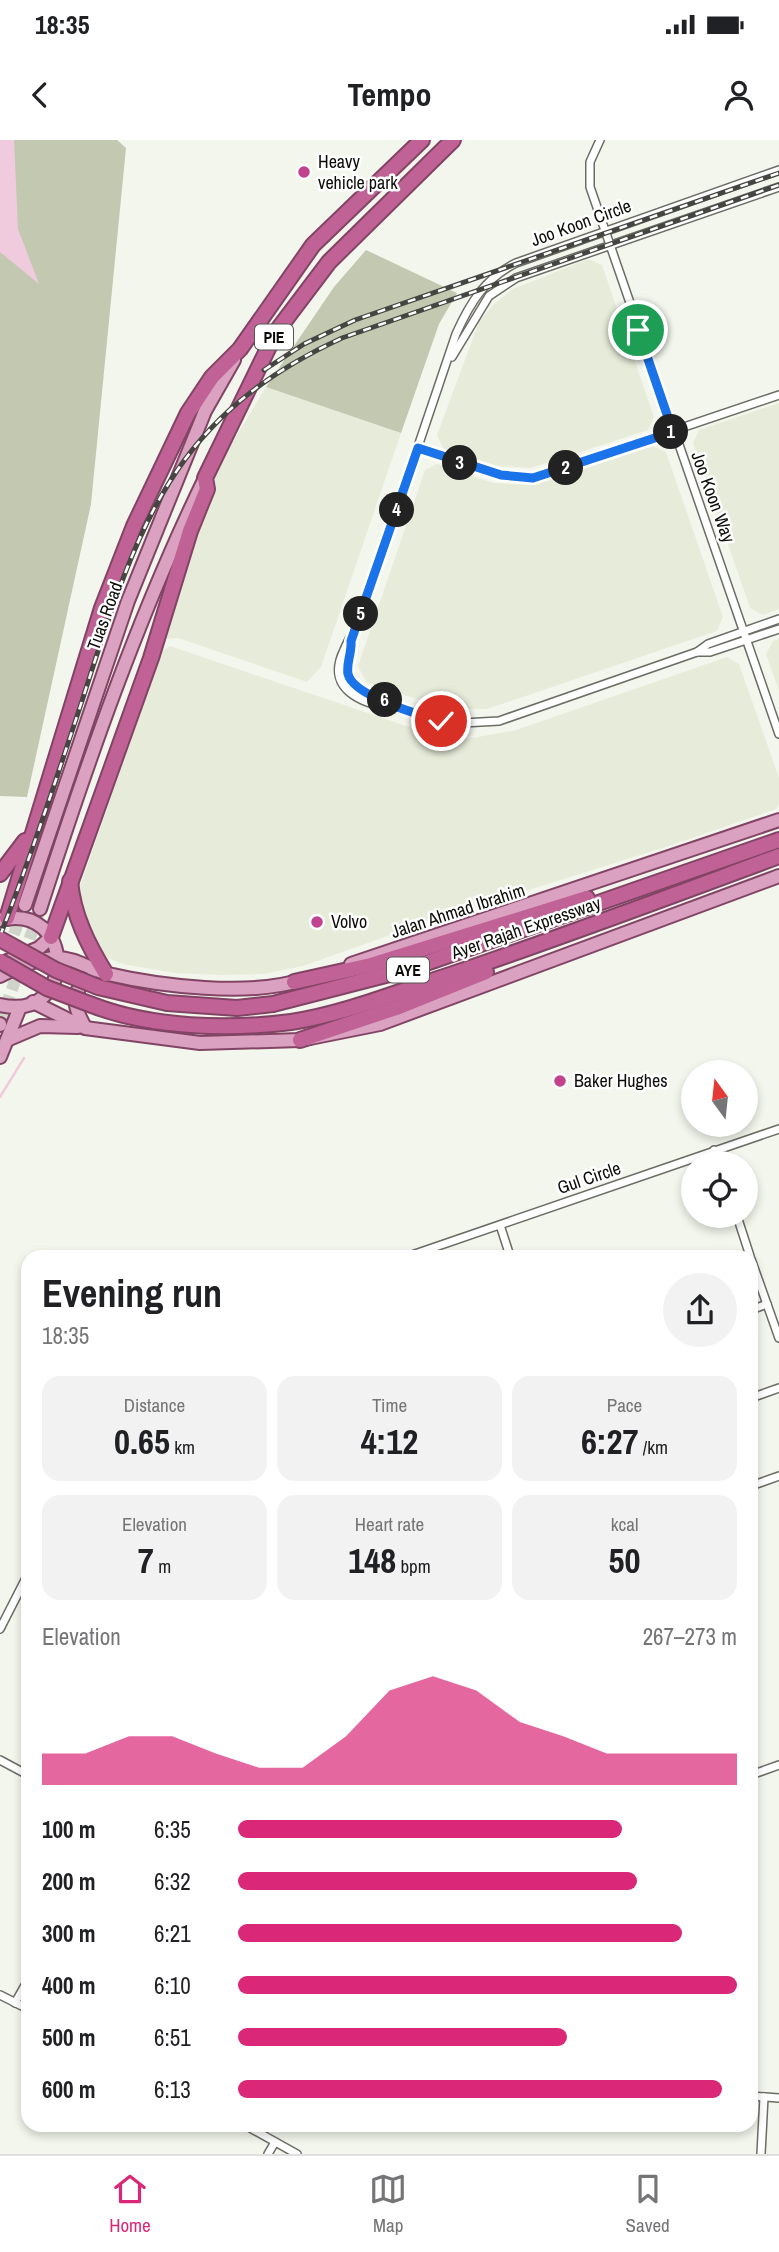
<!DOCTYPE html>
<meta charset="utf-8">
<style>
body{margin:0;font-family:"Archivo Narrow",sans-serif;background:#f2f2f2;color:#202124;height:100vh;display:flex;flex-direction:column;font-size:26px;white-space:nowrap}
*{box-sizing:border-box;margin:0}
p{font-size:23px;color:#757577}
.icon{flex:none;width:38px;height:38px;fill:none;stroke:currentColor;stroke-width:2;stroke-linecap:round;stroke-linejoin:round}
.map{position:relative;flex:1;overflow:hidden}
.sheet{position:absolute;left:21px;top:1110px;width:737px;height:882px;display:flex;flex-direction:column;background:#fff;border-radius:21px;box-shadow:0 4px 10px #0003}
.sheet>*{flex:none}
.needle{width:46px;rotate:345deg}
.fabs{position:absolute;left:681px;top:920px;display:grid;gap:14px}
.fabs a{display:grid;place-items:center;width:77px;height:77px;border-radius:50%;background:#fff;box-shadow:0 4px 10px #0003;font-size:35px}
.pin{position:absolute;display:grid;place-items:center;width:60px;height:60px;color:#fff;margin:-30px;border:4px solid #fff;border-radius:50%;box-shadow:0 2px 7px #0007}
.km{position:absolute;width:35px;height:35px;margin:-18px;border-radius:50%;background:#222;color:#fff;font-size:19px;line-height:35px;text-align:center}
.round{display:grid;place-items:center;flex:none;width:74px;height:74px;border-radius:37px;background:#f2f2f2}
.head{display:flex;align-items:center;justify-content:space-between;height:119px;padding:0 21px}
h1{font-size:38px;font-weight:700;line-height:52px}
.metrics{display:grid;grid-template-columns:repeat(3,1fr);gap:10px;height:119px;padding:7px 21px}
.metrics div{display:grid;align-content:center;border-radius:18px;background:#f2f2f2;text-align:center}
.metrics b{font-size:35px;font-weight:700}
.metrics small{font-size:19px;font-weight:400}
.metrics p{font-size:19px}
.chart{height:196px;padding:14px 21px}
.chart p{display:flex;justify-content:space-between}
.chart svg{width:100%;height:126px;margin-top:7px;fill:#db2777;opacity:.7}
ul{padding:0 21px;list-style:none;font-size:23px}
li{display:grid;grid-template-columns:112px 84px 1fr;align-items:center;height:52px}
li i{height:18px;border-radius:9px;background:#db2777}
.status{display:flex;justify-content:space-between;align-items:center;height:49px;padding:0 35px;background:#fff;direction:ltr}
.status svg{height:19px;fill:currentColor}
header{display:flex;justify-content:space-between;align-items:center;height:91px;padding:0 21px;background:#fff;font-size:32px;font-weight:700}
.dock{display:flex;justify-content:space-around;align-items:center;height:98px;border-top:2px solid #e0e0e0;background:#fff;font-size:19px;color:#757577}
.dock a{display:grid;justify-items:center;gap:4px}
.dock .selected{color:#db2777}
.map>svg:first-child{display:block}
.built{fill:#e7ecda}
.green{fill:#c2c9b0}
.water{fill:#efcbdd}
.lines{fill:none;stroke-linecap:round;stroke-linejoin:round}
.stream{stroke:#efcbdd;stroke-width:2.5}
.primary-tunnel{stroke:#d0d3ca;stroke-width:12;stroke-dasharray:12 6;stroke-linecap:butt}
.street-casing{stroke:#6b6d65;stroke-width:10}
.primary-casing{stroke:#824465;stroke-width:16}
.highway-casing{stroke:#824465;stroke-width:18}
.street{stroke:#fff;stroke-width:7}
.primary{stroke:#daa1c0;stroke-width:12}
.highway{stroke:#c16296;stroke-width:14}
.rail-casing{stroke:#454641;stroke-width:5}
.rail{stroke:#fff;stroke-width:2.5;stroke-dasharray:8;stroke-linecap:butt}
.highway-bridge-casing{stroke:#824465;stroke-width:18;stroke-linecap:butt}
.highway-bridge{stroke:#c16296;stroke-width:14}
.route-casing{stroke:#fff;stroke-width:14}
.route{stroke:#1a73e8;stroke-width:9}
.poi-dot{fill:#c1428d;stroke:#fff;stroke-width:2.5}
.labels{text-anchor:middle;stroke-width:5;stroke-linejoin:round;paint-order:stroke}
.shield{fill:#fff;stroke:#555653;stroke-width:2}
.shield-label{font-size:16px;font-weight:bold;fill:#0c0d09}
.poi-label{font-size:18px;fill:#0c0d09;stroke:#fff;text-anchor:start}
.street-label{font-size:18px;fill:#0c0d09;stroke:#fff}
</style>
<div class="status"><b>18:35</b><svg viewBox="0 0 49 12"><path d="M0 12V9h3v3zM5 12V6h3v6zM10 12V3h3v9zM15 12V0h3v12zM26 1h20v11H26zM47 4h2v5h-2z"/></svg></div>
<header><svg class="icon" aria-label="back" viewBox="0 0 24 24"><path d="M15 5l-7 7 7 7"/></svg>Tempo<svg class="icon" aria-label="person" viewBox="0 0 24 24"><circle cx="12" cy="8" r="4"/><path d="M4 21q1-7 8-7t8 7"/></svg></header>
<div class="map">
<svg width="779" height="2014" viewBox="0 0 779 2014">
<rect width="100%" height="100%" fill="#f3f6ec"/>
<!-- built -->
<g class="built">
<polygon points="588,119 602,125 654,277 648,290 531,328 498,326 443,308 437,295 479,182 494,164 513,149"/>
<polygon points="266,247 401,293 321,527 307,542 178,498 163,499 220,323"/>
<polygon points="779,263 779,469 763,475 750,468 693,303 699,290"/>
<polygon points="653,306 666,312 723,477 717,491 487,569 446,569 366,542 358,526 425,330 437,324 493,343 532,345"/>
<polygon points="779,499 779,551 766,514 773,501"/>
<polygon points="170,506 418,590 467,599 516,590 727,517 739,524 779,638 779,663 776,669 669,706 427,782 303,826 264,834 222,835 175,833 123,824 99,815 76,758 162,511"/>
</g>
<!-- green -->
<g class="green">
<polygon points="0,0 117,0 126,8 91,364 27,657 0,656"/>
<polygon points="366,110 457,153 439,184 401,293 266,247 334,147"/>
</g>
<!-- water -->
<polygon class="water" points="0,0 14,0 18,89 39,144 0,112"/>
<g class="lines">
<!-- stream -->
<polyline class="stream" points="0,957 24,918"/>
<!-- primary-tunnel -->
<g class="primary-tunnel">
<polyline points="1,828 25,765"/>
<polyline points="0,884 40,769"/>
</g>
<!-- street casing -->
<g class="street-casing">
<g id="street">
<polyline points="600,0 590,22 590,47 779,594"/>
<polyline points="452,217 489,156 516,138 779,47"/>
<polyline points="418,308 501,335 533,338 779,255"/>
<polyline points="351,501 348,532 359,550 412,573 463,583 499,581 697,512 708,504 779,479"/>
<polyline points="697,512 710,512 779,489"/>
<path d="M400,569C368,566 323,552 344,510C349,498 356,488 361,475L456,194C470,163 485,138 516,123L779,30"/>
<polyline points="714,1010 719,1024"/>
<polyline points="737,1076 750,1116"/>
<polyline points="500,1085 510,1116"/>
<polyline points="409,1116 779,989"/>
<polyline points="751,1119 779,1198"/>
<polyline points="751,1170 767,1164"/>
<polyline points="751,1258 779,1248"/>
<polyline points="751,1346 779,1336"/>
<polyline points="0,1489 28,1434"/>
<polyline points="0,1620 28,1635"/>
<polyline points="751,1635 779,1625"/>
<polyline points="0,1855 28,1869"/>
<polyline points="15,1863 28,1840"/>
<polyline points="751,1956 779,1958"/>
<polyline points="243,1984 297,2014"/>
<polyline points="268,2014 275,2002"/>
<polyline points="761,2014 764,1957"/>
</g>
</g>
<!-- primary casing -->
<g class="primary-casing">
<g id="primary">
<polyline points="25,765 128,461 205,271 234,220"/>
<path d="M40,769C87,623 138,476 205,338"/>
<path d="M0,780C75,761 78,883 0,865"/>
<polyline points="0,824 39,808 51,797"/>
<polyline points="351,824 779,680"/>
<path d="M0,836C17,827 36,819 56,818C73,817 92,830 108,834C160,846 249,857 301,840"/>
<polyline points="33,862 85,888 200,903 300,900 380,884 779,736"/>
<polyline points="0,885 0,884"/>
<path d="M85,887C74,868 69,851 90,838"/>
<polyline points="7,900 40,886 78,887"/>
<polyline points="0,917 20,867"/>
</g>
</g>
<!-- highway casing -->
<g class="highway-casing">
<g id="highway">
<polyline points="0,734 25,701"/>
<path d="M70,741C73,775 88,805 106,834"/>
<polyline points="7,778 102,468 134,386 188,273 212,237 240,209 313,105 422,0"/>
<polyline points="51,797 151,518 190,391 207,349 205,338 276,192 329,122 453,0"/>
<polyline points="294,842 371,825 587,758"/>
<polyline points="98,847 167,863 237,868 273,864 409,829 779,700"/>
<path d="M92,865C151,888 229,890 291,882C344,874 394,853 444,837C557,799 668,757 779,716"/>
<polyline points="300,900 399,867 486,832"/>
</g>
</g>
<!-- street -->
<use href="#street" class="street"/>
<!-- primary -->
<use href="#primary" class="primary"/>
<!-- highway -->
<use href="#highway" class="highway"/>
<!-- rail casing -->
<g class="rail-casing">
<g id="rail">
<polyline points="264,230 304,204 355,180 779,33"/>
<path d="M0,796C30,719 56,640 82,561C136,392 168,278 342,198L779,45"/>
</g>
</g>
<!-- rail -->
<use href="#rail" class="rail"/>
<!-- highway-bridge casing -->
<g class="highway-bridge-casing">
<g id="highway-bridge">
<polyline points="0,799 56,830 98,847"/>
<polyline points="0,821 47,848 92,865"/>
</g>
</g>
<!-- highway-bridge -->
<use href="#highway-bridge" class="highway-bridge"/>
</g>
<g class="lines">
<!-- route casing -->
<g class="route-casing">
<path id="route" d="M441,581C420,575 353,556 348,534C346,523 352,513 351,501L418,308L501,335L533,338L673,292L638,190"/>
</g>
<!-- route -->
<use href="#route" class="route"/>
</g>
<!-- markers -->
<g class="poi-dot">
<circle cx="304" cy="32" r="7"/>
<circle cx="317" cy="782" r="7"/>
<circle cx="560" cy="941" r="7"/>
</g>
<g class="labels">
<!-- shield labels -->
<g class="shield">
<rect x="255" y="184.5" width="38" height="25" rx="5"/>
<rect x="387" y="817.5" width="42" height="25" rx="5"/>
</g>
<g class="shield-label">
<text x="274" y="203">PIE</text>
<text x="408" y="836">AYE</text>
</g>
<!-- poi labels -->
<g class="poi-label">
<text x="318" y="28">Heavy<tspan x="318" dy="21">vehicle park</tspan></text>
<text x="331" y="788">Volvo</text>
<text x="574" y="947">Baker Hughes</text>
</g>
<!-- street labels -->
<g class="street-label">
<text transform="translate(581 83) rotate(-20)" y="6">Joo Koon Circle</text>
<text transform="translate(713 357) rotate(70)" y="6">Joo Koon Way</text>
<text transform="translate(105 476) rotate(-70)" y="6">Tuas Road</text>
<text transform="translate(458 771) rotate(-18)" y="6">Jalan Ahmad Ibrahim</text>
<text transform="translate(526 788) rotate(-19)" y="6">Ayer Rajah Expressway</text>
<text transform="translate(589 1038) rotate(-19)" y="6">Gul Circle</text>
</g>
</g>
</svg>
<div class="fabs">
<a><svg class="needle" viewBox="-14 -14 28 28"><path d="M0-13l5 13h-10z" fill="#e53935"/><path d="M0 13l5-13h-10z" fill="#757577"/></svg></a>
<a><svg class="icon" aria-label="locate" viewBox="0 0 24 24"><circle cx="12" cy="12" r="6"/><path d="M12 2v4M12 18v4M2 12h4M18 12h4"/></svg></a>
</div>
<div class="pin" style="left:638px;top:190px;background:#1e9e55"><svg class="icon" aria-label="arrive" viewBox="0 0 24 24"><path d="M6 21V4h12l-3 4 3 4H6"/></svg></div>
<div class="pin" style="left:441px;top:581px;background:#d93025"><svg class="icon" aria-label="check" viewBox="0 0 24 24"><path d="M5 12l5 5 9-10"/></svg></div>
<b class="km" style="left:671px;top:292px">1</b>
<b class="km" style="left:566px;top:328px">2</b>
<b class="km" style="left:460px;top:323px">3</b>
<b class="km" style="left:397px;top:370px">4</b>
<b class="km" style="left:361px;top:474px">5</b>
<b class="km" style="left:385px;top:560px">6</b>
<section class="sheet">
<div class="head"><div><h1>Evening run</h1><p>18:35</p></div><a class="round"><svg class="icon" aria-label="share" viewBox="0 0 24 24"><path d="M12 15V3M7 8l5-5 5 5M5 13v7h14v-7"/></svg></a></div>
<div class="metrics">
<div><p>Distance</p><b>0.65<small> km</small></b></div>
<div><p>Time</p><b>4:12</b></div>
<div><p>Pace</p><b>6:27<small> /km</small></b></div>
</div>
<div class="metrics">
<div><p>Elevation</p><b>7<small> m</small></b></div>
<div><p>Heart rate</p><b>148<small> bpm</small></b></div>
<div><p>kcal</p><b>50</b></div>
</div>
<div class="chart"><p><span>Elevation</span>267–273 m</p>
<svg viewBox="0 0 160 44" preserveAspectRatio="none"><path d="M0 44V33L10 33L20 27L30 27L40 33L50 38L60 38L70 27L80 11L90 6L100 11L110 22L120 27L130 33L140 33L150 33L160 33V44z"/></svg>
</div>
<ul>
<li><b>100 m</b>6:35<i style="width:77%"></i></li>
<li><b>200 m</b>6:32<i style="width:80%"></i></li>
<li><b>300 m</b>6:21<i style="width:89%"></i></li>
<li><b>400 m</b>6:10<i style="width:100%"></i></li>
<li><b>500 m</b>6:51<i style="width:66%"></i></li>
<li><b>600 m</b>6:13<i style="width:97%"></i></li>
</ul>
</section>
</div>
<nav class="dock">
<a class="selected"><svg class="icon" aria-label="home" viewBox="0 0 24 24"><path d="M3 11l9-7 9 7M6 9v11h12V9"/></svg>Home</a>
<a><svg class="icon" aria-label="map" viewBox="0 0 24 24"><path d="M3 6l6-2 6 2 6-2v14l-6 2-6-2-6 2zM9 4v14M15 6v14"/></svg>Map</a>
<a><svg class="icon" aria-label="saved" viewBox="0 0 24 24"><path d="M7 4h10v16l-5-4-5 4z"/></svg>Saved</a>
</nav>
